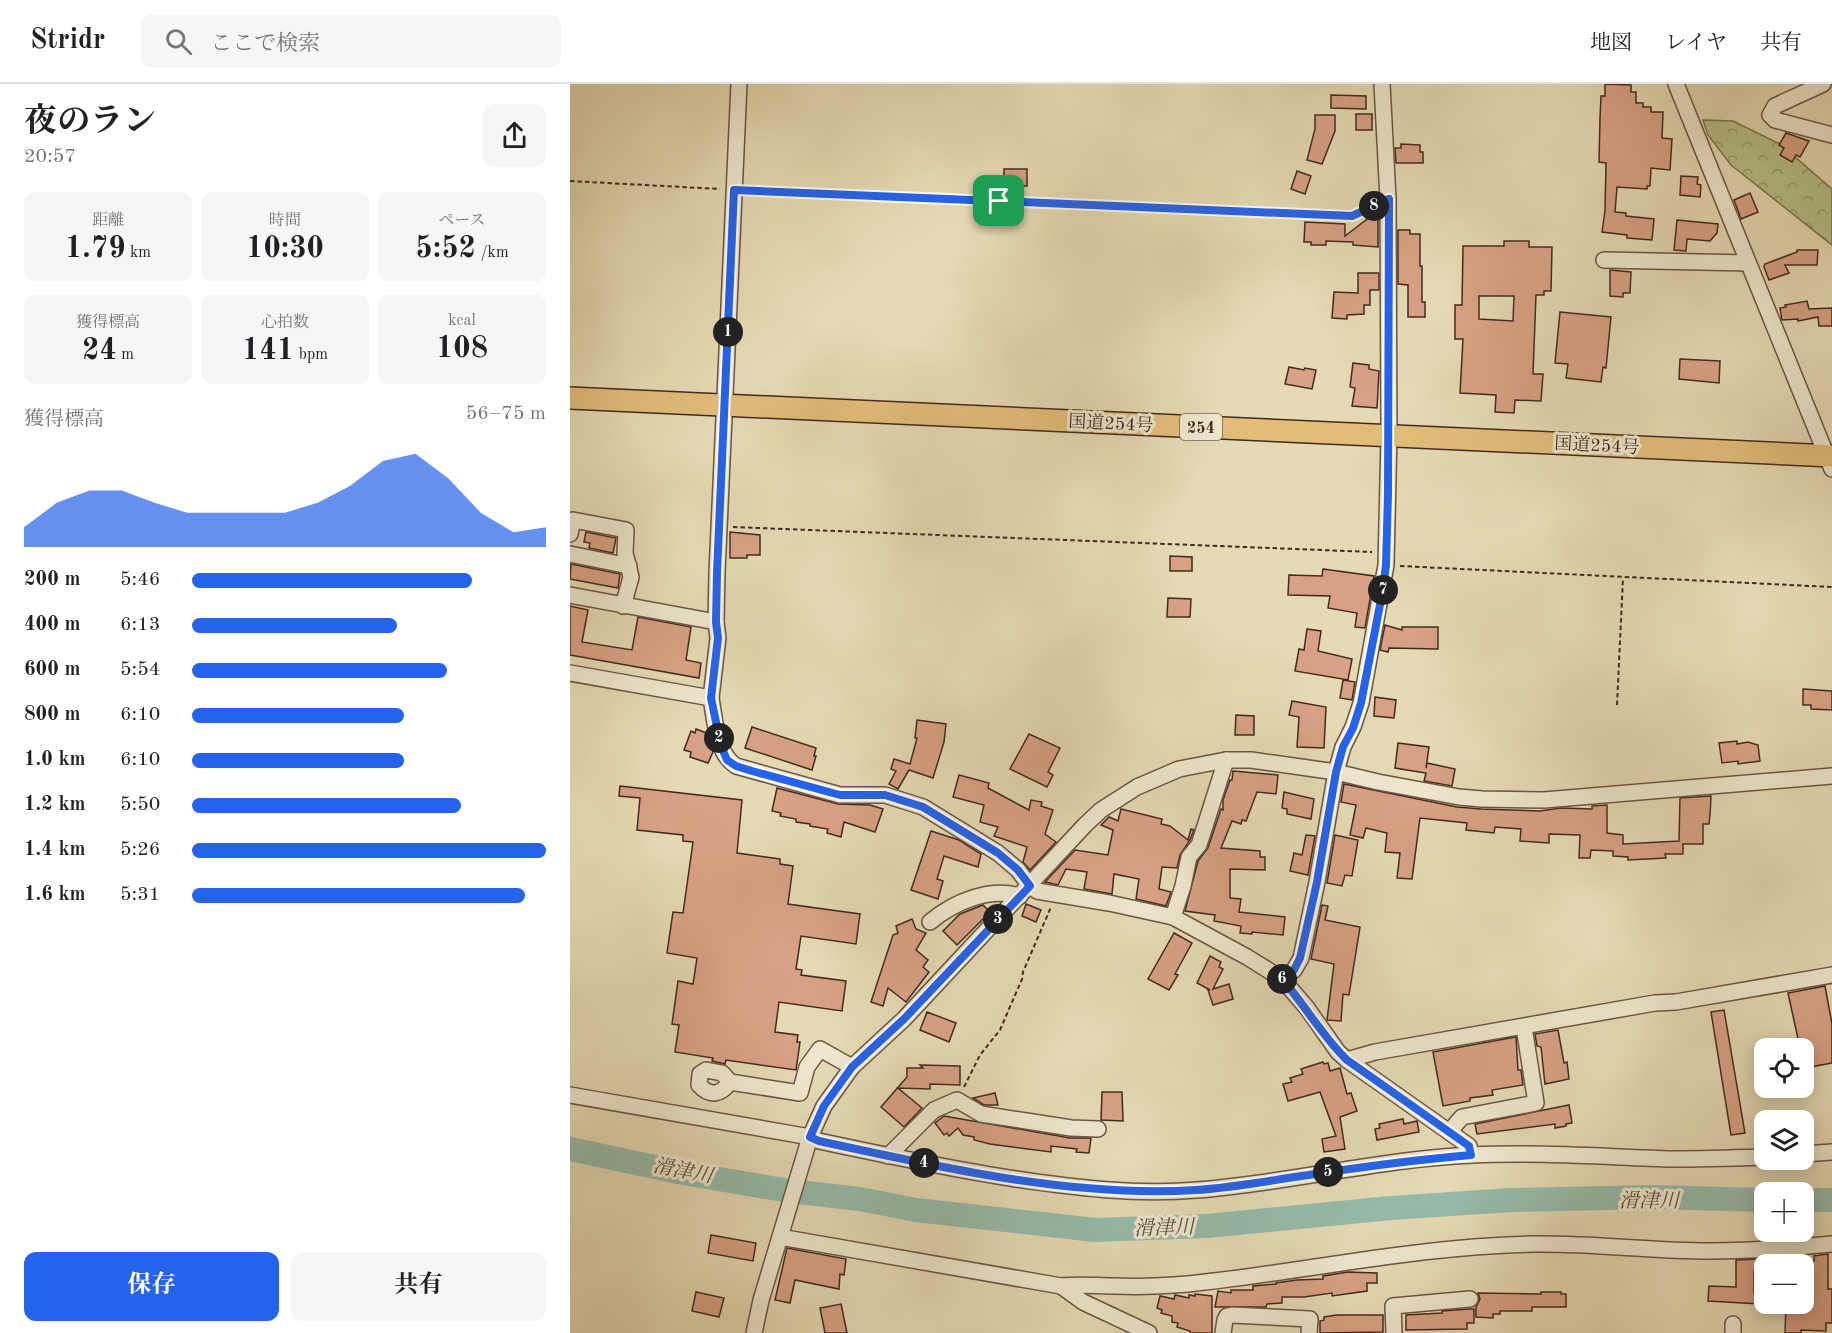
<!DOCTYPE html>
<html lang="ja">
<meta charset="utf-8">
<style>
body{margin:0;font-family:"Old Standard TT","Noto Serif JP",serif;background:#f6f6f6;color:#202124;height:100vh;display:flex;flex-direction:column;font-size:22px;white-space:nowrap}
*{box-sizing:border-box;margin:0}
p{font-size:20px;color:#757577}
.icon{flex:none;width:33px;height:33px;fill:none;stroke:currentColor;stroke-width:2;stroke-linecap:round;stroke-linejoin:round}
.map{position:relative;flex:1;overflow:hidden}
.details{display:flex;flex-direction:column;background:#fff;width:570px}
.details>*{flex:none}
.tools{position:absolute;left:1184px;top:954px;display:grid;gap:12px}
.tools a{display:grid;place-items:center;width:60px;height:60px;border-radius:12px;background:#fff;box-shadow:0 3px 15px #0003;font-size:30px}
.pin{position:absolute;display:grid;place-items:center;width:51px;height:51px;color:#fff;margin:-26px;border-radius:12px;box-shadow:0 3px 9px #0006}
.km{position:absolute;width:30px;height:30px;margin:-15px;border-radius:50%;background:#222;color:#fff;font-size:16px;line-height:30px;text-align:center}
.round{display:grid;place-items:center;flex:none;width:63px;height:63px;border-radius:12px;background:#f6f6f6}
.head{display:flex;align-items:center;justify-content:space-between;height:102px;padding:0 24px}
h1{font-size:33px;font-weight:700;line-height:45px}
.metrics{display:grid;grid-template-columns:repeat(3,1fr);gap:9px;height:102px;padding:6px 24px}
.metrics div{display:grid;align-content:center;border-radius:12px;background:#f6f6f6;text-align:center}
.metrics b{font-size:30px;font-weight:700}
.metrics small{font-size:16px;font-weight:400}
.metrics p{font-size:16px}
.chart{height:168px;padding:12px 24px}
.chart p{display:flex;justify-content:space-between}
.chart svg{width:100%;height:108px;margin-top:6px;fill:#2563eb;opacity:.7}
.button{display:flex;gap:12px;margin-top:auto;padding:12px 24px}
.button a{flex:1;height:69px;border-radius:12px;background:#2563eb;color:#fff;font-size:24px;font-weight:700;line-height:69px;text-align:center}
.button a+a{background:#f6f6f6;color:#202124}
ul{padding:0 24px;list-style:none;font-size:20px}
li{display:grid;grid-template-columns:96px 72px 1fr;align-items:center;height:45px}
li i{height:15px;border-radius:8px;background:#2563eb}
header{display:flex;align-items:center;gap:36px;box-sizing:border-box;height:84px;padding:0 30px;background:#fff;border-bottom:2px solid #e0e0e0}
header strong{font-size:28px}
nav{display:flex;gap:33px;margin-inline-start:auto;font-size:21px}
.search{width:420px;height:54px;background:#f6f6f6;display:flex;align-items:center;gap:15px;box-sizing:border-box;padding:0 21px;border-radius:12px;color:#757577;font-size:22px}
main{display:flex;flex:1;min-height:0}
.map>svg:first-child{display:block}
.forest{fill:url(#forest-crowns);stroke:#7c7454;stroke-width:1.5}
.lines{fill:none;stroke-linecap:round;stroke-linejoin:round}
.river{stroke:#96bbaa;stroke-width:24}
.building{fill:#d8a185;stroke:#432a1e;stroke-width:1.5;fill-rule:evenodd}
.minor-casing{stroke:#6c5644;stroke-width:18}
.highway-casing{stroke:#432a1e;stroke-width:24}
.path{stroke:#432a1e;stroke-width:2;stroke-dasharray:4.5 3;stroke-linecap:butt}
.minor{stroke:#eee7ce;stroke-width:15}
.highway{stroke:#e2bd7a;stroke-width:21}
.route-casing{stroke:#fff;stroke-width:12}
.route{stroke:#2563eb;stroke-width:8}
.labels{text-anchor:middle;stroke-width:6;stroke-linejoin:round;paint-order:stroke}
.shield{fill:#eee7ce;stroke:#766353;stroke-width:1.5}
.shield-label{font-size:16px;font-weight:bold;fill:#432a1e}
.street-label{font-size:18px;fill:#432a1e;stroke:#eee7ce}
.water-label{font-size:20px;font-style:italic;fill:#584e41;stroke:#eee7ce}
</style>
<header>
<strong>Stridr</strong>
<div class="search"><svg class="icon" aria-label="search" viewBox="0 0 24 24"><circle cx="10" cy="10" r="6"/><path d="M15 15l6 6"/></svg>ここで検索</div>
<nav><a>地図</a><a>レイヤ</a><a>共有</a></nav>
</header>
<main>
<section class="details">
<div class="head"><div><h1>夜のラン</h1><p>20:57</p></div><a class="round"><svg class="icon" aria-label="share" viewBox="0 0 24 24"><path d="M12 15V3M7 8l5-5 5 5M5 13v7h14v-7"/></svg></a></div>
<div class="metrics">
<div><p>距離</p><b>1.79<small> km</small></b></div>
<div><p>時間</p><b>10:30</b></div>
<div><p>ペース</p><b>5:52<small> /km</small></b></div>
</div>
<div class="metrics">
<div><p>獲得標高</p><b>24<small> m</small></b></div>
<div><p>心拍数</p><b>141<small> bpm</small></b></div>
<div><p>kcal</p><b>108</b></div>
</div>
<div class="chart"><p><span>獲得標高</span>56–75 m</p>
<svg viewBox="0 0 160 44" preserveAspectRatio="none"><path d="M0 44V36L10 26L20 21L30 21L40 26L50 30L60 30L70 30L80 30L90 26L100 19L110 9L120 6L130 16L140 30L150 38L160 36V44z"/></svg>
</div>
<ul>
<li><b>200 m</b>5:46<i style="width:79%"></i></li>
<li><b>400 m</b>6:13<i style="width:58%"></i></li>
<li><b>600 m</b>5:54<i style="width:72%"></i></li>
<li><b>800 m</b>6:10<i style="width:60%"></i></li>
<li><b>1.0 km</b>6:10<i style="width:60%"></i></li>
<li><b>1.2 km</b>5:50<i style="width:76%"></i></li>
<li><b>1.4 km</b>5:26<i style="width:100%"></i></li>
<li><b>1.6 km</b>5:31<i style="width:94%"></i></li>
</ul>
<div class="button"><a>保存</a><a>共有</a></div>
</section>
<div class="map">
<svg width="1262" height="1249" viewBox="0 0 1262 1249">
<defs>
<pattern id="forest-crowns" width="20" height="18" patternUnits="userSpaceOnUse" patternTransform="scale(1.5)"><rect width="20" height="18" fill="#b6bf8b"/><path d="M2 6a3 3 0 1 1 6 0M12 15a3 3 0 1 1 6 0" fill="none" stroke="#969b71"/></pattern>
</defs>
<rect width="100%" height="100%" fill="#e5dab4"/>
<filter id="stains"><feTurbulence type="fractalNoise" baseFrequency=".00333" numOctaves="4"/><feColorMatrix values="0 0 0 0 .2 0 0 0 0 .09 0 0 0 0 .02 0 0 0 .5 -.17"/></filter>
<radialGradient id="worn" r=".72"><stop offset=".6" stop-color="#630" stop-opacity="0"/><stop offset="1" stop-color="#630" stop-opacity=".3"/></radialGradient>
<!-- forest -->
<polygon class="forest" points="1133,36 1163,37 1210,60 1262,105 1262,161 1161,81 1138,51"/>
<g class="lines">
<!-- river -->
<g class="river">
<polyline points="0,1065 108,1088 219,1107 290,1115 346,1126 525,1146 637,1142 821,1124 941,1116 1084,1113 1194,1116"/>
<polyline points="1233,1116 1262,1116"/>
</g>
</g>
<!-- building -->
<g class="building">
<polygon points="1035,0 1061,1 1061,8 1066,8 1066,19 1073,19 1073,23 1081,23 1081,28 1093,28 1092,54 1102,55 1100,86 1081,84 1080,102 1077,102 1077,105 1047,103 1045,128 1056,129 1056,132 1084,135 1082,156 1057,154 1057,151 1032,148 1035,127 1036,79 1029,78 1030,34 1031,12 1035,12"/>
<polygon points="761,11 796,12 796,25 761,24"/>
<rect x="786" y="30" width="16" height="16"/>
<polygon points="745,31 765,31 765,47 752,80 737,76 745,45"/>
<polygon points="1216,49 1239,57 1230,73 1226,71 1222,78 1210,71 1214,64 1209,61"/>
<polygon points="831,60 850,61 850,68 853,68 853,79 826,79 825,64 831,64"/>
<rect x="434" y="85" width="23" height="17"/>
<polygon points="727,87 741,92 735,110 721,105"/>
<polygon points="1111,92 1128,93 1127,100 1131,101 1130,113 1110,111"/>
<polygon points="1180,109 1188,128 1171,135 1164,116"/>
<polygon points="805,129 808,130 808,163 783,161 783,158 756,157 756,161 741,161 741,158 734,158 735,138 775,140 775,152"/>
<polygon points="1107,136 1148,140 1147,149 1140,157 1117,155 1116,167 1104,166"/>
<polygon points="828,146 840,146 840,150 850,150 850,182 852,182 852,218 855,218 855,233 838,233 838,201 828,200"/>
<path d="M934,157H959V163H982L981,207H974V211H966L963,290H973L971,317L945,316L944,329L925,328L926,311L890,309L893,255H885V221H892L893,162H934ZM909,212H944L943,237L909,235Z"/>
<polygon points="1227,166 1248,166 1247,181 1215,181 1219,189 1199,196 1194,183 1195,180 1227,168"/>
<polygon points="1040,186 1061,188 1060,209 1053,209 1053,213 1040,212"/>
<polygon points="788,189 809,189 809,206 800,206 800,221 794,221 794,230 777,231 777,235 762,234 764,208 788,209"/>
<polygon points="1237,217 1239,225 1262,224 1262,242 1249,242 1248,233 1228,237 1228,235 1212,236 1210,224 1216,223 1215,221"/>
<polygon points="990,228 1041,233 1036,284 1033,283 1031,298 996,294 998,280 985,279"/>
<polygon points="1110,275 1150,277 1149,299 1109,295"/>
<polygon points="783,279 799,281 799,285 809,287 807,324 782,322 785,304 780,303"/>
<polygon points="719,283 734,286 735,284 746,286 742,305 715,300"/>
<polygon points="16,448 46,454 43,469 19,464 20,459 14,458"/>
<polygon points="160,448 190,451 190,471 177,471 177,474 160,474"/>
<polygon points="600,472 622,473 622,487 600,487"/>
<polygon points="1,480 50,490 48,504 0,495"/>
<polygon points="753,485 804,492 795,544 785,543 787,529 758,524 760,512 718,511 719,491 752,492"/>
<polygon points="598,514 621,515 620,533 597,533"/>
<polygon points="0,522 18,526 12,558 62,566 68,533 121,543 116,576 131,579 129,594 0,571"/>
<polygon points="815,541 832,546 832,543 868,543 868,565 819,564 818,568 810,566"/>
<polygon points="737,545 751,547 748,567 782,575 778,596 725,587 729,565 734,566"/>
<polygon points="773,596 785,598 782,616 770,614"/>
<polygon points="1233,605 1262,607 1262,626 1241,625 1241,621 1233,621"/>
<polygon points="805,613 826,616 824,634 804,632"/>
<polygon points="722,617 756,623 754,664 727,663 729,633 719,631"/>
<polygon points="666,631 684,632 684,651 665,651"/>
<polygon points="347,636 376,640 374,658 363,694 339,686 328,705 319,700 326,687 321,685 324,675 340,680 347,654 345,654"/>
<polygon points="182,643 246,664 244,672 246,672 242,686 175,664"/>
<polygon points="126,645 137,649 143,668 138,679 120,673 121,668 114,666 121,647 125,649"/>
<polygon points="459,650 490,664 478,688 483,691 477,703 440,685"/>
<polygon points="1167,657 1167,660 1178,658 1188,661 1190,677 1168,680 1168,677 1152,679 1149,659"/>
<polygon points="828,659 859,663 856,684 857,679 885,685 882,702 854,697 856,689 825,684"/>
<polygon points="663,687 708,691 706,710 687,708 676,737 672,736 671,740 662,737 651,764 690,767 690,773 695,773 695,786 660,785 660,814 671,815 669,828 715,833 713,851 682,848 682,850 670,849 671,842 644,837 645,831 615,827 628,777 638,764 651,725 653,726 653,716 660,696 662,696"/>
<polygon points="389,691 419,699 418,704 459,726 461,716 472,718 471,722 483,726 475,750 486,758 460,786 453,778 457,763 424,752 428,743 410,738 414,721 383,713"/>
<polygon points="774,700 887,723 911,725 970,727 991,724 1022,725 1022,722 1037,721 1037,749 1053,751 1053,760 1109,757 1110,714 1141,712 1140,731 1139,740 1133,740 1133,760 1113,760 1113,770 1095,770 1096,774 1058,776 1058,773 1043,772 1043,767 1021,766 1020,774 1009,774 1010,751 979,750 979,759 950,757 951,745 925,743 924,749 896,746 897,739 850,734 842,795 827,794 830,769 815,768 817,749 796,744 793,754 780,751 786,721 771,718"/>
<polygon points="50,702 172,716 167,769 210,775 210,780 223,782 218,820 290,830 286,860 231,852 226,885 232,886 231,891 276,897 272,927 209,918 205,948 228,951 227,958 230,958 226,986 156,976 155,980 142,977 143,974 105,968 109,941 102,940 108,897 123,900 127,874 97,869 103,828 113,829 123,758 113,757 113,751 67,746 70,714 49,712"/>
<polygon points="207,704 268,720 300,721 313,725 305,748 274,738 271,753 257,749 258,745 240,742 240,740 226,738 226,735 210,732 211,729 202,727"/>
<polygon points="714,708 744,715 741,735 717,730 717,725 712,724"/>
<polygon points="551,725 592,735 591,740 600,742 618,756 621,745 624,746 620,756 610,771 607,784 592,783 589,805 601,808 596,822 566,815 569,795 544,790 542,810 514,805 517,788 496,785 488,801 475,798 505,766 538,771 543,746 531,741 539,733 548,737"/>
<polygon points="361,747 389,756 411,770 408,783 374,772 367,795 373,797 368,815 341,806"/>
<polygon points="736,751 745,752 738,791 720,787 724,769 732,771"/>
<polygon points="765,751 788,756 782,792 775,791 772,802 757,799"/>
<polygon points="456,820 471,826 466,838 452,832"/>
<polygon points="413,821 420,828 387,861 373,847 390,830"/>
<polygon points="752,821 758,822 755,836 790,843 779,911 773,910 771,937 757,936 764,880 741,875"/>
<polygon points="342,835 346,845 356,849 346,866 358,876 353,883 359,888 336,918 318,904 313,922 301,918 323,851 328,849 326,842"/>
<polygon points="604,849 622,859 605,890 608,891 599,906 578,895"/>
<polygon points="640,872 651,878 649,883 653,885 643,905 659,900 663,915 643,921 638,906 640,906 627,899"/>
<polygon points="1255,902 1262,940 1262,979 1240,983 1239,973 1233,974 1233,964 1230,964 1218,909"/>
<polygon points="1154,926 1175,1049 1161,1051 1141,928"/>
<polygon points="357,928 386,939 379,958 350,946"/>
<polygon points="988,946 994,979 997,978 999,995 975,1000 971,963 967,962 965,950"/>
<polygon points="946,953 948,986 951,986 953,1001 922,1006 923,1011 900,1014 900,1017 873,1022 863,968"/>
<polygon points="753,978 754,980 758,979 760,987 770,984 777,1010 781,1009 787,1027 770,1033 775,1065 754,1068 752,1055 766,1052 750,1008 718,1017 713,1000 722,998 720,994 733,990 731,985"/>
<polygon points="350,981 390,982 390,1001 360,1000 360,1005 328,1004 352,1024 334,1043 311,1023 337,993 337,984 353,984"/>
<polygon points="532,1008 552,1008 553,1037 531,1036"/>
<polygon points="425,1009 428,1021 414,1021 403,1014"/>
<polygon points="999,1021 1002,1039 996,1040 996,1042 985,1044 985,1040 907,1050 905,1040"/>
<polygon points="374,1032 500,1054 521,1054 519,1069 506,1068 507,1065 481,1062 481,1068 420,1060 404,1056 404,1053 393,1051 388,1044 379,1052 377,1049 374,1051 365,1039"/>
<polygon points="833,1035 834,1040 847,1037 849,1048 807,1056 805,1045 810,1044 809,1040"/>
<polygon points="141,1151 186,1159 183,1177 138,1169"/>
<polygon points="217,1164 276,1175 274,1191 270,1190 269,1205 225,1196 220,1219 205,1216"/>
<polygon points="1258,1170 1258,1205 1262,1205 1262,1239 1256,1239 1256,1247 1231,1246 1231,1249 1215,1249 1216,1220 1238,1220 1238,1176 1244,1177 1244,1172"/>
<polygon points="1190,1175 1189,1187 1184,1187 1184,1209 1190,1209 1190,1220 1138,1217 1139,1202 1166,1203 1166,1176"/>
<polygon points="778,1188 807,1189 807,1199 797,1199 797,1207 762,1212 762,1209 734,1213 712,1213 712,1219 697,1220 696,1223 645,1223 648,1207 661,1209 661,1206 683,1206 683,1202 706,1200 706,1199 727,1196 753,1195 753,1192"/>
<polygon points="126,1208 154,1214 149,1233 122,1227"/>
<polygon points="971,1208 991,1208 991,1210 996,1210 996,1223 962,1223 962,1227 930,1227 930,1230 923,1230 923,1234 906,1233 906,1223 910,1215 908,1209 971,1210"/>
<polygon points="625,1210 642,1212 642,1249 620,1249 620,1247 607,1243 608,1239 602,1238 602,1232 591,1229 592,1226 587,1224 590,1212 604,1215 605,1211 619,1214 619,1211 625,1212"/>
<polygon points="271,1220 277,1249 255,1249 250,1224"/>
<polygon points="900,1225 904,1225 904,1239 897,1239 897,1245 836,1246 836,1231 872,1229 872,1227"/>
<polygon points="767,1231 813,1231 813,1248 750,1249 750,1237 754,1236 754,1233"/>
</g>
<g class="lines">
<!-- minor casing -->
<g class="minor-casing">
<g id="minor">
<polyline points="1106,0 1262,385"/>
<polyline points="1253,0 1205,22 1200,31 1205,36 1262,51"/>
<polyline points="1034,176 1178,179"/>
<polyline points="0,450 3,436 56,446 55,469 61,493 53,522"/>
<polyline points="0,470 59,482"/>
<polyline points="0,511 146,538"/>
<path d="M0,589L141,614C145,636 146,669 166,682L270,711H315L353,723L428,769L448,786L460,802L467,807L539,819L603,833L677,873L712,895L737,924L768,968L777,976L899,1062L901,1071"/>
<polyline points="141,614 148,554 146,538 147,489 169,0"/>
<polyline points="603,833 613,802 619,773 629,761 656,676"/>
<path d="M360,838C384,818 419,803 450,812"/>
<polyline points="712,895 724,886 731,874 747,798 766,688 773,663 783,643 791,619 816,481 819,351 818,115 812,0"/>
<polyline points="777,976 805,968 1085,919 1106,918 1262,891"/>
<path d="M160,998C151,1011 140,1013 129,1001L130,990L136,986L152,989L160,998L230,1009L237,983L250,965L282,983"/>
<path d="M0,1011L240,1053L249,1057C314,1071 380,1085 446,1095C506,1104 566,1111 627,1106C719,1099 810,1075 902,1071C969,1068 1036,1073 1103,1075C1133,1075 1164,1074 1194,1073"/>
<polyline points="879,1048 892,1033 966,1019 954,943"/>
<polyline points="1233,1070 1262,1068"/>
<polyline points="318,1072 364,1026 387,1016 411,1030 501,1044 528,1045"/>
<path d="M210,1153L491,1202C509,1200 527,1202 545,1202C569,1203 594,1202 618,1200C734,1188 847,1162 964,1160C1022,1159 1081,1167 1140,1167C1181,1167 1221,1164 1262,1160"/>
<polyline points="491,1202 513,1218 579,1249"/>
<polyline points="184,1249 191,1216 240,1053 254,1022 282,983 334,935 515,741 531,726 567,703 609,685 656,676 681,676 766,688 808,698 889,713 912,715 974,716 1262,692"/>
<polyline points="653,1249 655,1236 657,1232 662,1231 740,1235 739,1249"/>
<polyline points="824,1249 823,1222 900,1215"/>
<polyline points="1163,1249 1163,1240"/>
</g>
</g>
<!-- highway casing -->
<g class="highway-casing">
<polyline id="highway" points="0,314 1262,372"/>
</g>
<!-- path -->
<g class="path">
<polyline points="0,97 150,105"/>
<polyline points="180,107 782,132 804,122"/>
<polyline points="163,443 802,468"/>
<polyline points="830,482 1262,503"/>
<polyline points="1047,621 1053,494"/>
<polyline points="394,1003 410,971 430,946 452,895 453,888 481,823"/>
</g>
<!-- minor -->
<use href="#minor" class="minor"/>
<!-- highway -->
<use href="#highway" class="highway"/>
</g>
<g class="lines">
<!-- route casing -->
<g class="route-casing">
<path id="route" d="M164,106L782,132L819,115L818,410L816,481L813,505L791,619L783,644L773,663L766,688L747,798L730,874L724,886L712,895C735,921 752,952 777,976L899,1062L901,1071C842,1076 784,1084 725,1093C692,1098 659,1104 626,1106C503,1114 369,1083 249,1057L240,1053L254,1022L282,983L334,935L460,802L448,786L428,769L353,723L315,711H270L182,687L166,682L157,676L151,662L141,614L148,554L146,538L147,489Z"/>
</g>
<!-- route -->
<use href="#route" class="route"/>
</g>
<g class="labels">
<!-- shield labels -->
<rect class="shield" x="610" y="330" width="42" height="26" rx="4.5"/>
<g class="shield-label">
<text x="631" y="349">254</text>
</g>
<!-- street labels -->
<g class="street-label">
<text transform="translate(541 339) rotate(3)" y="6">国道254号</text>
<text transform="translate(1027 361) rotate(3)" y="6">国道254号</text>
</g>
<!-- water labels -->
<g class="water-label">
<text transform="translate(113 1086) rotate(11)" y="7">滑津川</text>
<text x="1079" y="1123">滑津川</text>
<text transform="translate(594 1143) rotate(-2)" y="7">滑津川</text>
</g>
</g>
<rect width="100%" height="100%" filter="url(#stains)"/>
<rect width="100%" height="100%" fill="url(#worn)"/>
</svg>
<div class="tools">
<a><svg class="icon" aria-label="locate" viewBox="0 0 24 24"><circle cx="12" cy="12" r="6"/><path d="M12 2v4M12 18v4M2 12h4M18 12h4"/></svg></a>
<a><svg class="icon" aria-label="layers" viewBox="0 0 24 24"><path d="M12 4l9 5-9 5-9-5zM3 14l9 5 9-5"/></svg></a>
<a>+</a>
<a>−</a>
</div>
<div class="pin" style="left:429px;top:117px;background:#1e9e55"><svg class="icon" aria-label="arrive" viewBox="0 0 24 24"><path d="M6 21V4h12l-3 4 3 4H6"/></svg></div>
<b class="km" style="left:158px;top:248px">1</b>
<b class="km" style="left:149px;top:654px">2</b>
<b class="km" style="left:428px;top:835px">3</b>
<b class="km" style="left:354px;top:1079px">4</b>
<b class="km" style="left:758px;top:1088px">5</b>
<b class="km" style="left:712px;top:895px">6</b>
<b class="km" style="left:813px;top:506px">7</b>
<b class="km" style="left:804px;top:122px">8</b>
</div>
</main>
